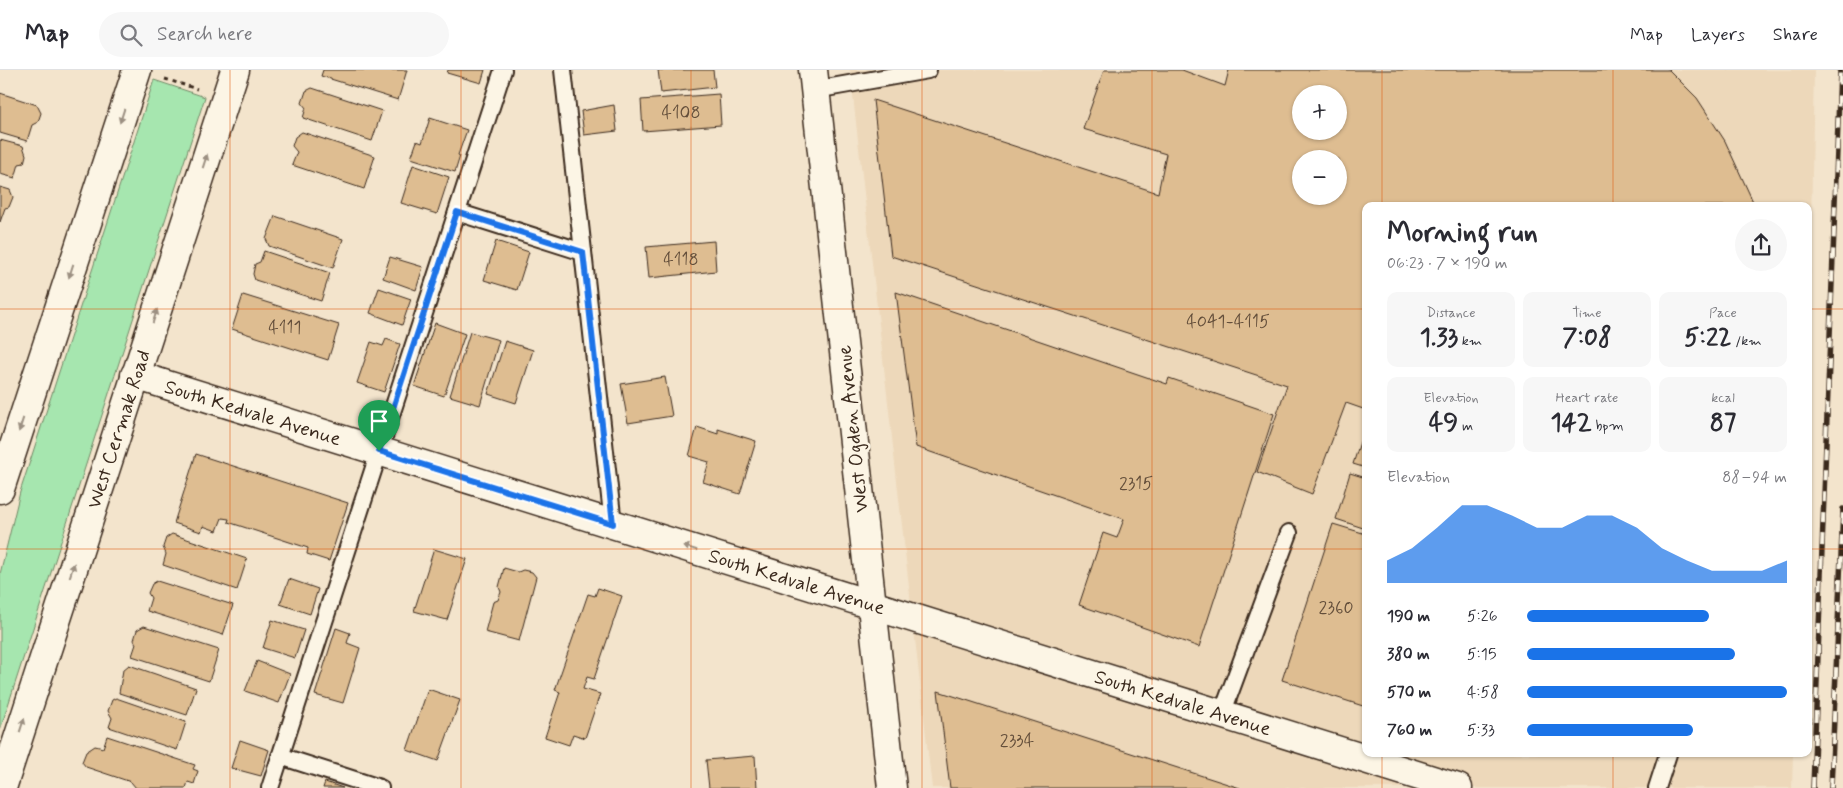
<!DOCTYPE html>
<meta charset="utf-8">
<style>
body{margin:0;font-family:Mynerve,sans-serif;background:#f7f7f7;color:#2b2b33;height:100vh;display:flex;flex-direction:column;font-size:19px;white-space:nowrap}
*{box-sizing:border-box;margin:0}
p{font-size:16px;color:#7c7c81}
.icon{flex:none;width:28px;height:28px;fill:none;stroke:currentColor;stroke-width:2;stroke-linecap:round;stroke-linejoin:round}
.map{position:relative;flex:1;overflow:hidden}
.details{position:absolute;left:1362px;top:132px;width:450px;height:555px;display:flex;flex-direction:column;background:#fff;border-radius:10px;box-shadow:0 1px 4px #0004}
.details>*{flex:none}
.tools{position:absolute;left:1292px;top:15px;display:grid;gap:10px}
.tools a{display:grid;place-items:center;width:55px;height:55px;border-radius:50%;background:#fff;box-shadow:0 1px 4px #0004;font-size:25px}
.pin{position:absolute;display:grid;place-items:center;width:42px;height:42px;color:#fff;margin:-51px -21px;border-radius:50% 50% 50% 0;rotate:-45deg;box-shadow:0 0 5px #0007}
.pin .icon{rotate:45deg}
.round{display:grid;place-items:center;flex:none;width:52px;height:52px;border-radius:26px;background:#f7f7f7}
.summary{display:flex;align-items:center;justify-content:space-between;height:85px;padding:0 25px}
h1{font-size:28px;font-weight:700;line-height:38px}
.figures{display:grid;grid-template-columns:repeat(3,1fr);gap:8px;height:85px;padding:5px 25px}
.figures div{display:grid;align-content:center;border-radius:10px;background:#f7f7f7;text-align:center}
.figures b{font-size:25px;font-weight:700}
.figures small{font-size:14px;font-weight:400}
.figures p{font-size:14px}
.chart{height:140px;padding:10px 25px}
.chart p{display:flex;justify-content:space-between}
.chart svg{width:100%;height:90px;margin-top:5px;fill:#1a73e8;opacity:.7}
ul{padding:0 25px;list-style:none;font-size:16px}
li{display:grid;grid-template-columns:80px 60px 1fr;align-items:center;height:38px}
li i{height:12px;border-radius:6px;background:#1a73e8}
header{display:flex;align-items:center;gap:30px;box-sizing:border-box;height:70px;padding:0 25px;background:#fff;border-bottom:1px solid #e1e1e2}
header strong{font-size:24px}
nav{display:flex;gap:28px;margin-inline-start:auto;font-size:18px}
.search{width:350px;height:45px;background:#f7f7f7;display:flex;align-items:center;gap:12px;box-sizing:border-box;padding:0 18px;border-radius:28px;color:#7c7c81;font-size:19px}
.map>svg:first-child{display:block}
.built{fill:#edd8ba;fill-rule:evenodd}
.green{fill:#a6e6af;stroke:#708866}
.building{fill:#debd91;stroke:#3b2a1e;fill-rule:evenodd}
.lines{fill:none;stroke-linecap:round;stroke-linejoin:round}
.service-casing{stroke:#3b2a1e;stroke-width:20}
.minor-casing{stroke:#3b2a1e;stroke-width:31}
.secondary-casing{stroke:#3b2a1e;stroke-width:31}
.path{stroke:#3b2a1e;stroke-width:3;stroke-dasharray:4 4;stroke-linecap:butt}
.service{stroke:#fcf5e5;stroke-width:16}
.minor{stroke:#fcf5e5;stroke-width:28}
.secondary{stroke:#fcf5e5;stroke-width:28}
.rail-casing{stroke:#3b2a1e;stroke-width:5.5}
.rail{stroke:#fcf5e5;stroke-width:4;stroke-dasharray:11;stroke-linecap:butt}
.oneway{fill:#9c9082}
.route-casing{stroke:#fff;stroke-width:10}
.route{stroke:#1a73e8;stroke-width:6}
.grid{fill:none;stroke:#df570d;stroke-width:1;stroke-opacity:0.55}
.labels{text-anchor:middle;stroke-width:5;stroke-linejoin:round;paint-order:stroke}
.number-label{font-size:18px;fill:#644f3b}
.street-label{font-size:20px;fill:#3b2a1e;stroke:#fcf5e5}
</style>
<header>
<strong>Map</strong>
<div class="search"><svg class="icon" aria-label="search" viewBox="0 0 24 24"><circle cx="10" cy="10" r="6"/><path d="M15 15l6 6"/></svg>Search here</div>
<nav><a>Map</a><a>Layers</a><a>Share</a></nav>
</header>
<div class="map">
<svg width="1843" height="718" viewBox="0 0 1843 718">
<rect width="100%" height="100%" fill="#f3e4cc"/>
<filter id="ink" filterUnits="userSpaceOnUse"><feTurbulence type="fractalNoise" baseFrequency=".02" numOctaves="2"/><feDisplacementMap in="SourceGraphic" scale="10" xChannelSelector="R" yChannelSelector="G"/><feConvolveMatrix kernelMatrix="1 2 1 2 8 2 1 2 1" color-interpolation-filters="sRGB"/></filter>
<g filter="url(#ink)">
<!-- built -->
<path class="built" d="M850,0H1814L1809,258V136H1366V684H1793L1792,718H932ZM1301,24H1339V61H1301ZM1301,89H1339V126H1301Z"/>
<!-- green -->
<polygon class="green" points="154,10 205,27 0,660 0,504 20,422"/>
<!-- building -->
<g class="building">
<polygon points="323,0 407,0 398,30 321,6"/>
<polygon points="448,0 485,0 481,13 447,3"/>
<polygon points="658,0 713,0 715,17 661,23"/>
<path d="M1104,0H1182L1225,16L1229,0H1669L1697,28L1725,71L1755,136H1366V340L1346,333L1312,424L1257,402L1287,315L891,186L873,30L1158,123L1166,84L1083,59ZM1301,24H1339V61H1301ZM1301,89H1339V126H1301Z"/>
<polygon points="312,18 382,41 372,71 303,48 306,38 302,33 306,21"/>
<polygon points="0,23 37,35 41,43 38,52 32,55 27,71 0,63"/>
<polygon points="719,24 721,55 643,61 641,30"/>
<polygon points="614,35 617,61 584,65 581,41"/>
<polygon points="430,48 467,60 458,85 460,86 455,102 411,88 417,71 422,73"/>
<polygon points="302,62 375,86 364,119 292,95 297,82 292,76 295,67"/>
<polygon points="0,70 23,76 26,85 24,93 19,94 15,108 0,104"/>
<polygon points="413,95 449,107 437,144 401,133"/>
<polygon points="0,117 10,120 13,127 9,137 5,138 0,152"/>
<polygon points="275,146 343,169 333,198 269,176 266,169"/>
<polygon points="496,171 529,182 517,220 484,210"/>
<polygon points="714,171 716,201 649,208 646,177"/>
<polygon points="264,181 330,203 321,231 255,210 253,204 255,194 260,192"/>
<polygon points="390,187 423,197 416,220 383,208"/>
<polygon points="379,218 411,229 402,255 370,243"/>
<polygon points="896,222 1167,314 1169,308 1274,344 1199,577 1079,535 1103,463 1117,468 1124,449 916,377"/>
<polygon points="243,225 339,255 328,290 232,259"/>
<polygon points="435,253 465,264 444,326 414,316"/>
<polygon points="470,262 499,270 480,335 450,326"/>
<polygon points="386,269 400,274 384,322 357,313 371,272 383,276"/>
<polygon points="505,271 533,280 516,333 488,324"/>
<polygon points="665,307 672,346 628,353 621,314"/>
<polygon points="697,357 718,364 718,359 756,371 740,424 703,412 709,392 689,386"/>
<polygon points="1363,363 1366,365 1366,398 1353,394"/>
<polygon points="196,384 348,433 329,491 307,484 308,478 228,452 229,449 222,448 217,461 203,456 201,462 174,453"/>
<polygon points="1350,403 1366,408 1366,459 1336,449"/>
<polygon points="1333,454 1366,464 1366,637 1282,610"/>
<polygon points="172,464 247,489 237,520 163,495 166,484 163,477 166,468"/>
<polygon points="434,479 467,489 447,550 414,541"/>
<polygon points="504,498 518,502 523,500 532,502 536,507 519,571 485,562 493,532 498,530 501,522 499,517"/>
<polygon points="289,509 318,519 310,544 280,534"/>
<polygon points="157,511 233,535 223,565 147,541 151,528 148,523 152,514"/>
<polygon points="598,518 622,526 594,609 587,607 583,619 600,624 585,668 573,664 569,675 545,667 560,622 555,620 588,524 595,526"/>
<polygon points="272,550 304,560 295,588 263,578"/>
<polygon points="144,556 219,580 209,611 132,586 136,574 134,570 137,560"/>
<polygon points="336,558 350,563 347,573 360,578 343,633 315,625"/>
<polygon points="257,591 290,604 279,633 245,621"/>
<polygon points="129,595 196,618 187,645 119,623 123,600"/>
<polygon points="428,619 460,630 438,691 407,680"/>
<polygon points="938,621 1240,718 950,718"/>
<polygon points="116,628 186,652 177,680 109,657 112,648 108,641 112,630"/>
<polygon points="107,666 195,695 193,699 198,701 194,714 188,712 186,718 136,718 131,712 86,697 82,692 86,682 95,676 103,678"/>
<polygon points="240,670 269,680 261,706 231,698"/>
<polygon points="755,686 757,718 709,718 706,690"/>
<polygon points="325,712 343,718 323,718"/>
</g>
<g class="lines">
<!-- service casing -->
<g class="service-casing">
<g id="service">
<polyline points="563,0 613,454"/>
<polyline points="815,20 928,0"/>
<polyline points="457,142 583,182"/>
<polyline points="1222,644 1289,463"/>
<polyline points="280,686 380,718"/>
<polyline points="270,718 503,0"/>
<polyline points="1657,718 1668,684"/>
</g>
</g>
<!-- minor casing -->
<g class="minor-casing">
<polyline id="minor" points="135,305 1458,718"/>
</g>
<!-- secondary casing -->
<g class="secondary-casing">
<g id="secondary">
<polyline points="813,0 892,718"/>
<polyline points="0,419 137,0"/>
<polyline points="2,718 235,0"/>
</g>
</g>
<!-- path -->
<polyline class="path" points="165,9 197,19"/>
<!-- service -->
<use href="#service" class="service"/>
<!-- minor -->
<use href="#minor" class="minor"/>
<!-- secondary -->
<use href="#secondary" class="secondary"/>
<!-- rail casing -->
<g class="rail-casing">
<g id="rail">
<polyline points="1813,718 1840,0"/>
<polyline points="1831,718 1843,439"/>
</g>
</g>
<!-- rail -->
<use href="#rail" class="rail"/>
</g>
<!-- one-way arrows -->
<defs><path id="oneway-solid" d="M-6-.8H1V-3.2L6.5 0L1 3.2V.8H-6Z" transform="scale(1.25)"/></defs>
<g class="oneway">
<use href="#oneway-solid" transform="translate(122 46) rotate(108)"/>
<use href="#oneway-solid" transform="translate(205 91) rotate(-72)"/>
<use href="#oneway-solid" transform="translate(71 201) rotate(108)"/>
<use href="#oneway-solid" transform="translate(155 246) rotate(-72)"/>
<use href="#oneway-solid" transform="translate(21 355) rotate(108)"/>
<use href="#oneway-solid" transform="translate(690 478) rotate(-163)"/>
<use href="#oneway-solid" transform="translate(72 500) rotate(-72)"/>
<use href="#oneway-solid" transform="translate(22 655) rotate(-72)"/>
</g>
</g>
<g class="lines" filter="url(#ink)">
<!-- route casing -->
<g class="route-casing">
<polygon id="route" points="457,142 583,182 613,454 379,381"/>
</g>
<!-- route -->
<use href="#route" class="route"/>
</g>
<!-- grid -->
<path class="grid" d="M230,0V718M461,0V718M691,0V718M922,0V718M1152,0V718M1382,0V136M1613,0V136M0,239H1366M1809,239H1843M0,479H1366M1809,479H1843M1382,684V718M1613,684V718"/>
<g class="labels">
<!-- number labels -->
<g class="number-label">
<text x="681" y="48">4108</text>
<text x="681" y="195">4118</text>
<text x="1228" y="257">4041-4115</text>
<text x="285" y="263">4111</text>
<text x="1136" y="419">2315</text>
<text x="1336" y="543">2360</text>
<text x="1017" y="676">2334</text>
</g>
<!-- street labels -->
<g class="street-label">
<text transform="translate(253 342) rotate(17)" y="7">South Kedvale Avenue</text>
<text transform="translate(118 359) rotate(-72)" y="7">West Cermak Road</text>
<text transform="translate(852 359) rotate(-96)" y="7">West Ogden Avenue</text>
<text transform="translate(797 511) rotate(17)" y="7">South Kedvale Avenue</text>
<text transform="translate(1183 632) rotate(17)" y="7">South Kedvale Avenue</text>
</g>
</g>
</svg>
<div class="tools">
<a>+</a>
<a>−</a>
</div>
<div class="pin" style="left:379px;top:381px;background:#1e9e55"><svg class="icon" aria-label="arrive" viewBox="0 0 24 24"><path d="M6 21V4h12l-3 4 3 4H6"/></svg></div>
<section class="details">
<div class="summary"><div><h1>Morning run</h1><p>06:23 · 7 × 190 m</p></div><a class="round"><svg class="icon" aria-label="share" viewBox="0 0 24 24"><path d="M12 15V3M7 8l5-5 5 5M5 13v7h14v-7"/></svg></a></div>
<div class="figures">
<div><p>Distance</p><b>1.33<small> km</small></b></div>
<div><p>Time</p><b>7:08</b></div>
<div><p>Pace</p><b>5:22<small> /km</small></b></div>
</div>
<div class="figures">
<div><p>Elevation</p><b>49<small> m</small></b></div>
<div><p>Heart rate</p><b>142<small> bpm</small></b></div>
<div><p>kcal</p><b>87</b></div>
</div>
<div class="chart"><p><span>Elevation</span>88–94 m</p>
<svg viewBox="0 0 160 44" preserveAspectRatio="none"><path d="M0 44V33L10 27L20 17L30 6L40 6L50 11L60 17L70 17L80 11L90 11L100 17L110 27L120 33L130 38L140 38L150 38L160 33V44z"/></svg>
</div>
<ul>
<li><b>190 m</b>5:26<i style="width:70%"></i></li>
<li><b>380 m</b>5:15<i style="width:80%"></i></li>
<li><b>570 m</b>4:58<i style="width:100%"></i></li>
<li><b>760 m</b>5:33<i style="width:64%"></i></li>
</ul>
</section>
</div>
